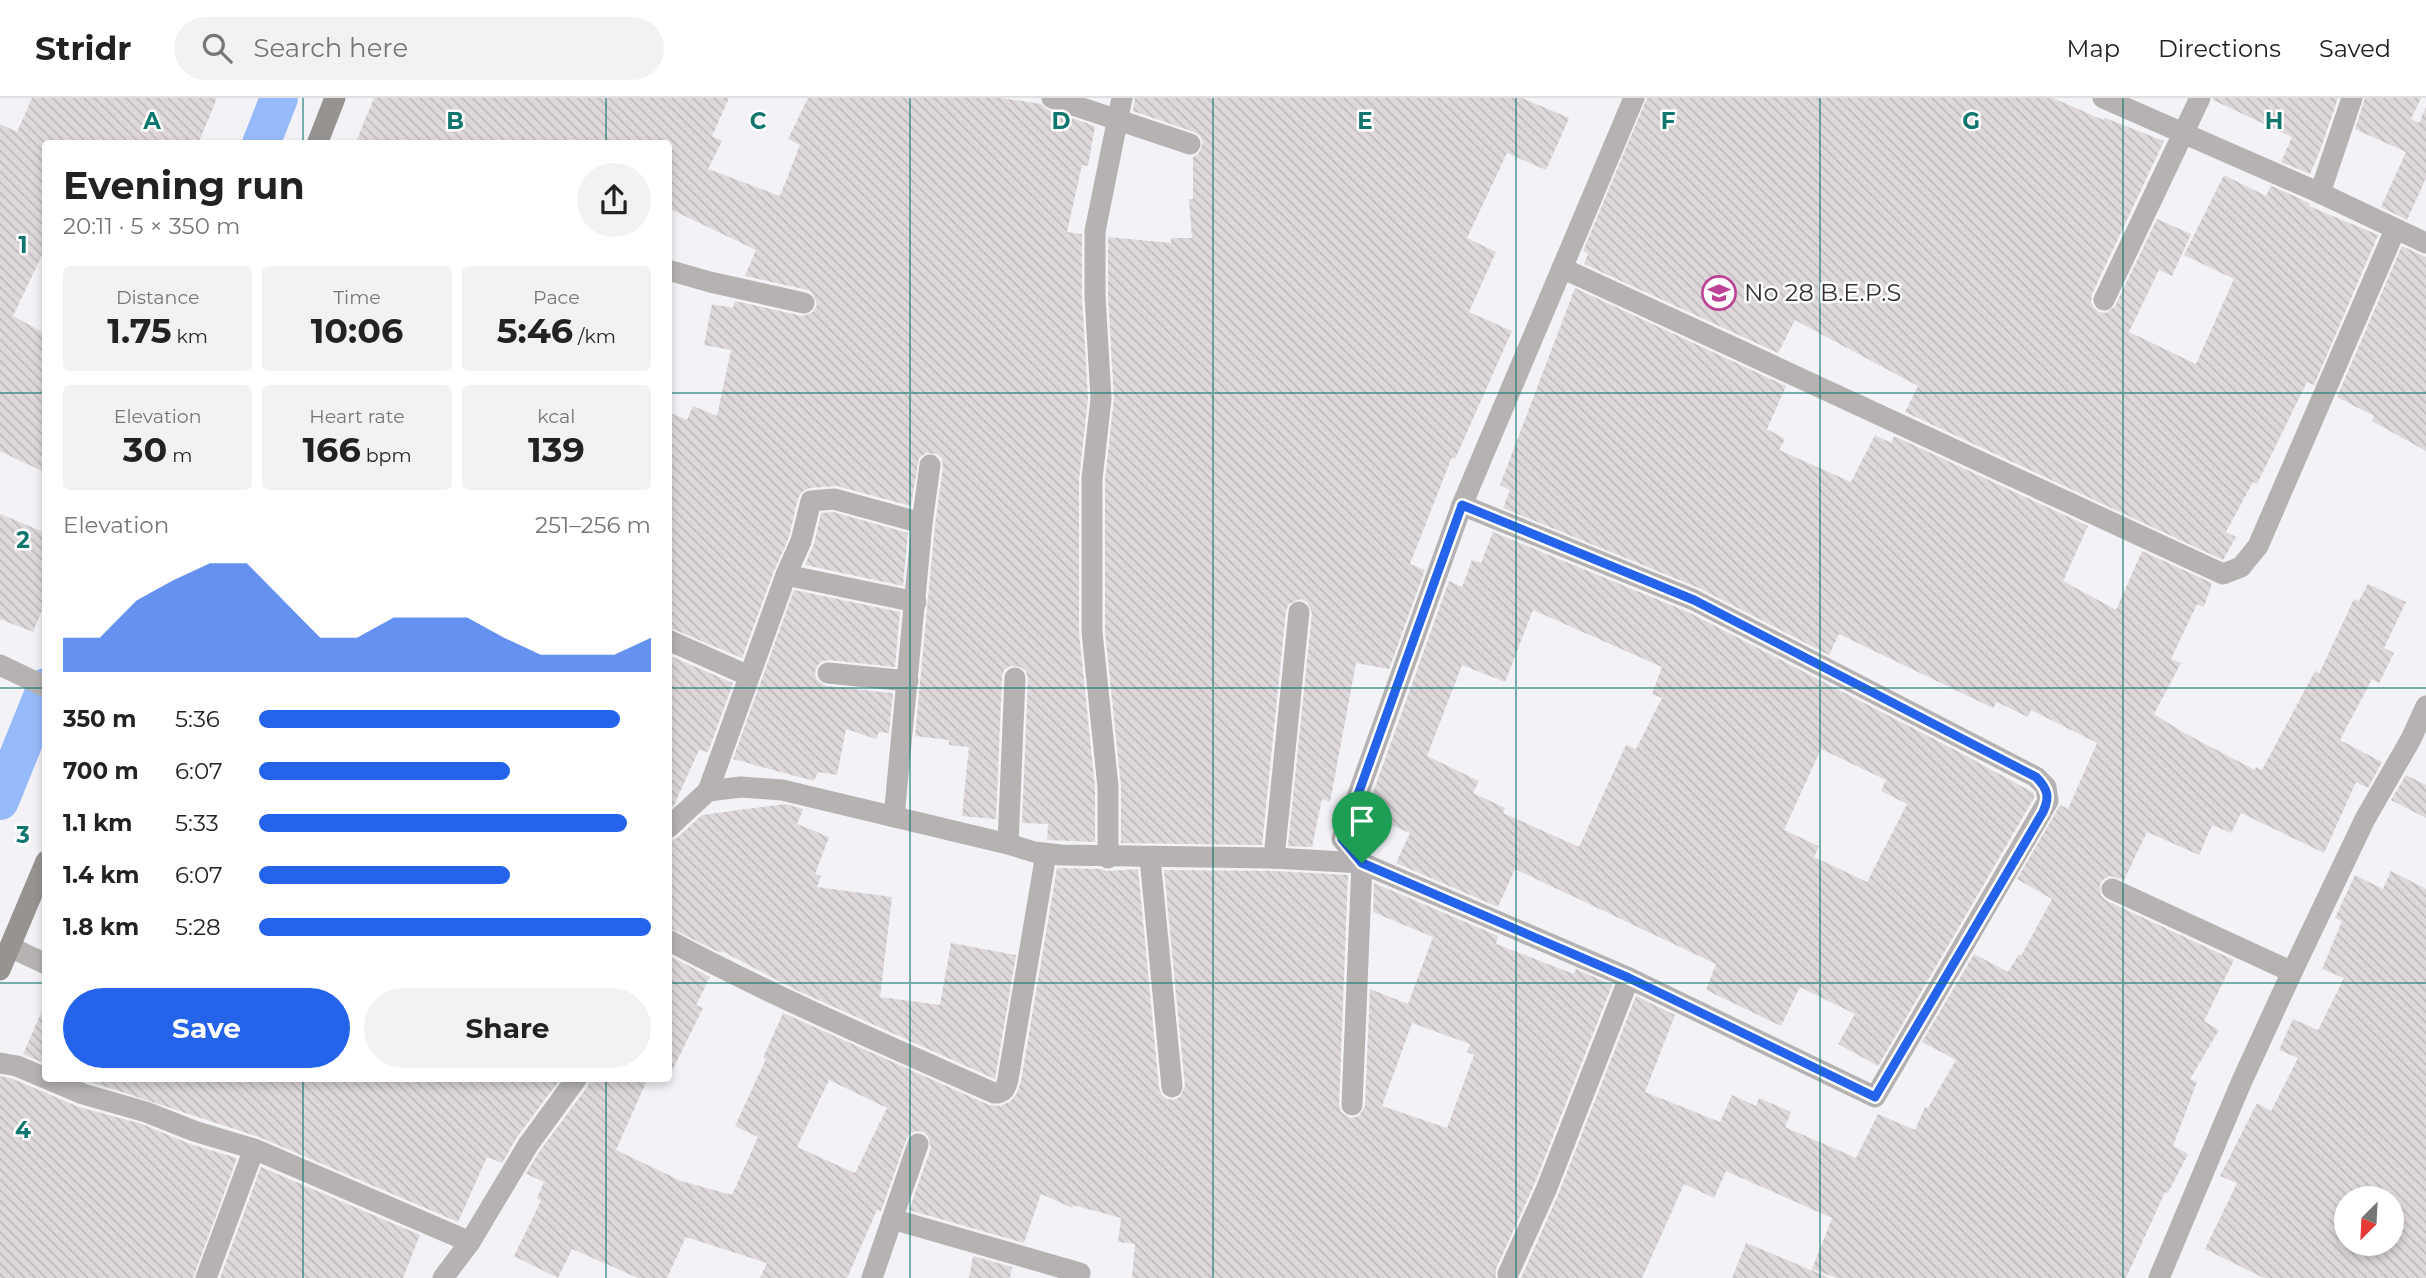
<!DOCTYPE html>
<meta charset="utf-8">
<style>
body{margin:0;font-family:Montserrat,sans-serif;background:#f2f2f2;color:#222;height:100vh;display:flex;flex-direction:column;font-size:26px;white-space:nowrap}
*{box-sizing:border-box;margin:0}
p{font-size:23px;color:#767676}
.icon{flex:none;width:38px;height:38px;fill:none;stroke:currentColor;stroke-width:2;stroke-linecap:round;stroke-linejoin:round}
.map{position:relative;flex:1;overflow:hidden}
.panel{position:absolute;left:42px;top:42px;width:630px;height:942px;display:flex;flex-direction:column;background:#fff;border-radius:7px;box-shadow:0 4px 10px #0003}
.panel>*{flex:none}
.needle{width:46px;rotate:204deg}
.fabs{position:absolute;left:2334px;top:1088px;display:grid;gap:14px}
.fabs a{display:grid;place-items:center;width:70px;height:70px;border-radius:50%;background:#fff;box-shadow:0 4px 10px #0003;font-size:35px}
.pin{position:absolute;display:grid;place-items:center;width:60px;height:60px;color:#fff;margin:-72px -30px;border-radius:50% 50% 50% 0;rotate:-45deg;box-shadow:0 0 7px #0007}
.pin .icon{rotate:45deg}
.round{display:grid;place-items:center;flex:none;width:74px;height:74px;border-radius:37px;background:#f2f2f2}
.summary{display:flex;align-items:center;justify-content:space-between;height:119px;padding:0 21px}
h1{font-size:38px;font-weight:700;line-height:52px}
.figures{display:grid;grid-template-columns:repeat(3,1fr);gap:10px;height:119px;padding:7px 21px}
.figures div{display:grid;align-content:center;border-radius:7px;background:#f2f2f2;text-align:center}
.figures b{font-size:35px;font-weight:700}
.figures small{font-size:19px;font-weight:400}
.figures p{font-size:19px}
.chart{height:196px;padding:14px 21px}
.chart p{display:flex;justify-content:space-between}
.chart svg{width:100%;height:126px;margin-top:7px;fill:#2563eb;opacity:.7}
.primary-button{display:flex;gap:14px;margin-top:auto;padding:14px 21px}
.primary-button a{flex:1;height:80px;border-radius:42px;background:#2563eb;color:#fff;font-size:28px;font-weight:700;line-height:80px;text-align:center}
.primary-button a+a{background:#f2f2f2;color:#222}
ul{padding:0 21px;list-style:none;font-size:23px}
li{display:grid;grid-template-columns:112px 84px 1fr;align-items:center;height:52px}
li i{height:18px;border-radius:9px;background:#2563eb}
header{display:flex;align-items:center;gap:42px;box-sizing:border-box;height:98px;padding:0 35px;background:#fff;border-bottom:2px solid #e0e0e0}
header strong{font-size:33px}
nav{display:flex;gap:38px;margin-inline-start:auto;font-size:24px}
.search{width:490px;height:63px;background:#f2f2f2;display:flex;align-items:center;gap:18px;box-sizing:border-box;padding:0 24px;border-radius:38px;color:#767676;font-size:26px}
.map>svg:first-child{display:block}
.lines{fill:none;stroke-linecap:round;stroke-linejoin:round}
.canal{stroke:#97bbfa;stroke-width:38}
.building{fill:url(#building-back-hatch);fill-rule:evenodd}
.minor{stroke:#b5b2b1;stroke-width:21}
.secondary{stroke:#979391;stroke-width:21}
.route-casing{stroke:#fff;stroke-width:14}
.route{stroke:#2563eb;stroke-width:9}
.grid{fill:none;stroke:#0f766e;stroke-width:2;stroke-opacity:0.55}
.labels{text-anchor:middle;stroke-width:5;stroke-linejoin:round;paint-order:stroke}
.poi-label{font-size:24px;fill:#323234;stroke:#fff;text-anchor:start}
.grid-label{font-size:23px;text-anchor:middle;font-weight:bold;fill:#0f766e;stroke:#fff;stroke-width:5;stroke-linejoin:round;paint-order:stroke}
</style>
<header>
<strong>Stridr</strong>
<div class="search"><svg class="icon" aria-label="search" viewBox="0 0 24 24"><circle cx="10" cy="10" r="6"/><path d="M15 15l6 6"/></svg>Search here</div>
<nav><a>Map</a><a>Directions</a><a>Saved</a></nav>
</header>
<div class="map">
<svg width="2426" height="1180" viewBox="0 0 2426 1180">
<defs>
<pattern id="building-back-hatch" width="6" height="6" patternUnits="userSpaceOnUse" patternTransform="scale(1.75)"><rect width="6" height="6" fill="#ded8da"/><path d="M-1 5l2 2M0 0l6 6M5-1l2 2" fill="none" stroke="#bfbabc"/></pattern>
</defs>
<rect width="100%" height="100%" fill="#f2f2f7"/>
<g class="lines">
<!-- canal -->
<g class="canal">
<polyline points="261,46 279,0"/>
<polyline points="0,703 46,589"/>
</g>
</g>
<!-- building -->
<g class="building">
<polygon points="32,0 217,0 198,46 46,46 46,149 13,218 46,236 46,375 0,353 0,26 17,34"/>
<polygon points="374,0 729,0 712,38 722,43 708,71 780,98 800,47 788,41 808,0 1001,0 1041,6 1048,12 1095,28 1088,68 1082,67 1067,134 1082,136 1082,198 1088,301 1079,381 1079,534 1095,690 1095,744 1047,742 1048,726 1022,725 1028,581 1026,573 1021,569 1010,568 1004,572 1002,579 996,721 962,718 969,649 949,647 949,642 915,638 935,427 943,369 942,361 937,356 926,355 919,360 911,408 837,388 810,390 802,394 798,400 789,439 774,473 742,560 668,529 668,314 687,322 693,308 717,318 731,252 704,247 712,206 733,210 735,203 802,218 813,214 817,207 813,196 808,192 745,178 756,152 668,110 668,46 355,46"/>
<polygon points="1135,0 1522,0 1569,20 1546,72 1507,55 1467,140 1496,154 1469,214 1512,233 1455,361 1452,359 1410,466 1425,472 1389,571 1356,565 1330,704 1322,701 1312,749 1288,748 1312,515 1307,504 1300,501 1289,506 1286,513 1262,747 1121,745 1121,688 1105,533 1105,382 1114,300 1108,198 1108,139 1171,145 1171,140 1192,140 1189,101 1193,101 1193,59 1199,55 1203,44 1200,38 1194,34 1133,13"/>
<polygon points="1647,0 2053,0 2103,22 2105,20 2164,43 2092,196 2091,204 2094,210 2099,214 2106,215 2115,208 2157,121 2191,136 2172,178 2159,172 2129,234 2196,266 2234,181 2184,157 2224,77 2266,98 2271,88 2299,100 2310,106 2309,108 2378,137 2314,287 2307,284 2257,386 2253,384 2226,434 2236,439 2223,462 1905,314 1918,288 1795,222 1778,255 1584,166 1588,156 1583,153"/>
<polygon points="2213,0 2338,0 2321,50 2310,76 2281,64 2292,39 2213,2"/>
<polygon points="2365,0 2421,0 2411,21 2419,25 2426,9 2426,80 2407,122 2381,109 2406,54 2355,31"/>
<polygon points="2402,148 2426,159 2426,353 2372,323 2374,318 2337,299"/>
<polygon points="1575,190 1786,288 1767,331 1785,341 1779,352 1851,384 1875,337 1891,345 1894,338 2088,428 2063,483 2116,512 2142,453 2212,485 2204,509 2197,506 2171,561 2181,565 2154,616 2186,636 2255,672 2256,669 2262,672 2315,573 2319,576 2354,501 2359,503 2368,486 2406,504 2384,550 2394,555 2379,585 2372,581 2340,642 2382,664 2368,690 2356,684 2324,755 2241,715 2231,735 2212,727 2199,757 2147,734 2124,782 2110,778 2104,781 2100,786 2101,798 2107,803 2234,862 2204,923 2219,932 2190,981 2197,984 2173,1048 2188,1056 2168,1095 2165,1094 2126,1180 1837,1180 1812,1171 1832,1120 1726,1073 1714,1100 1684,1086 1642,1180 1521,1180 1558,1097 1636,898 1675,917 1645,994 1720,1024 1732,997 1756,1008 1759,1000 1791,1014 1785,1029 1856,1060 1878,1016 1915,1032 1925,1009 1928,1010 1956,962 1922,944 1974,856 2008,874 2019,856 2021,858 2052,801 2017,781 2060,707 2068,711 2097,645 2031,612 2028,619 1997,604 1993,610 1839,536 1829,557 1699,490 1503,410 1510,392 1500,387"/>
<polygon points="833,414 908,435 903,488 805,467 814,446 821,415"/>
<polygon points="0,416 46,435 46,502 33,534 0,521"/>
<path d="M1493,434L1688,514L1959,654L2034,695V700L1878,968L1838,946L1855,916L1800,889L1781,928L1706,892L1716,866L1515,771L1498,809L1396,765L1410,735L1365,717L1449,483L1462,489L1472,462L1481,465ZM1533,512L1662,569L1652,596L1662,600L1636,651L1626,647L1579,749L1503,715L1505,710L1473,695L1479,683L1427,658L1462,567L1505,584ZM1821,651L1886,682L1881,693L1907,706L1867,784L1814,759L1819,748L1784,732Z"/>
<polygon points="794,492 900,514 895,569 829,562 822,563 817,568 815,574 816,581 826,588 893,595 889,635 879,634 876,641 846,631 837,677 818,674 814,683 733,661"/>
<polygon points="668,557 733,585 708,654 699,652 674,707 668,712"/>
<polygon points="2406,677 2426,687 2426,720 2391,702"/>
<polygon points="785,706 803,711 797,726 829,739 815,776 821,778 817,789 892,799 880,899 940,907 951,845 1016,857 995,981 794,891 722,853 721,855 668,829 670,743 677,740 702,717"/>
<path d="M1057,770L1101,771L1107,773L1138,771L1159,990L1162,997L1167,1001L1174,1002L1180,999L1185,988L1164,772L1274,773L1348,777L1339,1006L1341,1014L1351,1020L1359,1018L1365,1008L1370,891L1408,906L1433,839L1373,814L1374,785L1498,838L1496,846L1574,876L1576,871L1612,887L1534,1087L1496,1171V1180H1132L1135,1146L1118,1144L1121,1120L1073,1107L1072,1110L1041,1096L1024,1145L909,1112L931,1050L928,1038L923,1034L916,1033L910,1036L906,1042L881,1113L877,1112L847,1180H760L767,1165L686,1139L667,1180H638L572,1151L558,1180L514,1158L541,1103L537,1100L544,1084L526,1076L539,1054L588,988L590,980H648L616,1052L681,1083L732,1097L758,1039L735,1028L766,961L763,960L783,915L989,1007L1000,1008L1011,1003L1017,995L1021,983ZM1412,925L1470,946L1467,954L1474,957L1447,1030L1382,1008ZM829,982L887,1010L855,1075L797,1049Z"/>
<path d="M2391,773L2426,791V1180H2264L2205,1151L2237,1085L2220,1078L2257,1005L2271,1013L2298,960L2279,952L2293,921L2318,932L2344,880L2322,871L2342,823L2335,820L2355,777L2383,791ZM2347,1101H2392V1146H2347Z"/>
<polygon points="668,857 710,879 696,907 703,910 668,981"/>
<polygon points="46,904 46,966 23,956"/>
<polygon points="0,978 13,981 79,1009 142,1026 190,1046 237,1060 193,1180 0,1180"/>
<polygon points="79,980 561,980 517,1039 502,1065 487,1059 458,1124 259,1039"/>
<polygon points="261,1069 420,1137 403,1180 220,1180"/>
<polygon points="1746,1145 1828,1179 1828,1180 1732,1180"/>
<polygon points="973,1158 1012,1169 1010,1180 969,1180"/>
</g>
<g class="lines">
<!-- minor -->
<g class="minor">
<polyline points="1052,0 1190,46"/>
<polyline points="2103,0 2320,95 2426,145"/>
<polyline points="2320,95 2352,0"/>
<polyline points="1562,170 2223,476 2241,469 2258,448 2395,132"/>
<polyline points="668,172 710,184 804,205"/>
<polyline points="2104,202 2200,0"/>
<polyline points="786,477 916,504"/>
<polyline points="668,542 749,578"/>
<polyline points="0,567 46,589"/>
<polyline points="828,575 908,583"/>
<polyline points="708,693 786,477 801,443 811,403 834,401 922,425"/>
<polyline points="894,719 922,425 930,367"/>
<polyline points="668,730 708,693 741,689 782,692 1008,746 1034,754 1061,757 1274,760 1362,765 1342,741 1462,407 1634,0"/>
<polyline points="1008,746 1015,580"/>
<polyline points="1108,760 1108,689 1092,534 1092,381 1101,301 1095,198 1095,133 1122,0"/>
<polyline points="1150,760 1172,989"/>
<polyline points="1274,760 1299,514"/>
<polyline points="2112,791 2292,874"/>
<path d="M668,842C774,899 884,946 994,995C1004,995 1006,990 1008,981L1046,756"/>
<polyline points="10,849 46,866"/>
<polyline points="0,965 17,968 83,996 146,1014 194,1033 254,1051 470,1144"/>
<polyline points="1352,1007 1362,765 1629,880 1875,999 2048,703 2046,689 2036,679 1694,502 1462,407"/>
<polyline points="892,1121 1080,1175"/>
<polyline points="1508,1176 1546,1092 1629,880"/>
<polyline points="206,1180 254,1051"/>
<polyline points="443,1180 470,1144 528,1047 577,980"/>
<polyline points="872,1180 918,1046"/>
<polyline points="2159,1180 2241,985 2292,874 2365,721 2411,641 2426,608"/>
</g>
<!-- secondary -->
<g class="secondary">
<polyline points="317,46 335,0"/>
<polyline points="0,872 46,763"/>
</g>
</g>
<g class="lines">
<!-- route casing -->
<g class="route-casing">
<path id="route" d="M1462,407L1694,502L2036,679C2048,691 2050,699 2043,714L1875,999L1629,880L1362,765L1342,741Z"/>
</g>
<!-- route -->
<use href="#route" class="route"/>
</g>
<!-- grid -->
<path class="grid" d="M303,0V46M606,0V46M910,0V1180M1213,0V1180M1516,0V1180M1820,0V1180M2123,0V1180M0,295H46M668,295H2426M0,590H46M668,590H2426M0,885H46M668,885H2426M303,980V1180M606,980V1180"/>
<!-- icons -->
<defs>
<g id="school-ring" transform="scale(1.75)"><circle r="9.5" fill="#fff" stroke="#bb4294" stroke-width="1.5"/><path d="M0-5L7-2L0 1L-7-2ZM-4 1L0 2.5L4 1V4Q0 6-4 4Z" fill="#bb4294"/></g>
</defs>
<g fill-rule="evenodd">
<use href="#school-ring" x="1719" y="195"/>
</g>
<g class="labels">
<!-- poi labels -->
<g class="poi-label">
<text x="1744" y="203">No 28 B.E.P.S</text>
</g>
</g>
<g class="grid-label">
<text x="152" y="31">A</text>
<text x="455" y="31">B</text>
<text x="758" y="31">C</text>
<text x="1061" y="31">D</text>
<text x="1365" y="31">E</text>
<text x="1668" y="31">F</text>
<text x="1971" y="31">G</text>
<text x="2274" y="31">H</text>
<text x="23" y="155">1</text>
<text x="23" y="450">2</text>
<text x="23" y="745">3</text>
<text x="23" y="1040">4</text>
</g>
</svg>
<div class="fabs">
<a><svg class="needle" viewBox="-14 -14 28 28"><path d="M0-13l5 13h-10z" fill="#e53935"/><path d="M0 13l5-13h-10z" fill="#767676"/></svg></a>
</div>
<div class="pin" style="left:1362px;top:765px;background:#1e9e55"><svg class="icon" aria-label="arrive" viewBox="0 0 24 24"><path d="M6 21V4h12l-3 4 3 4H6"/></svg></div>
<section class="panel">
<div class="summary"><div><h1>Evening run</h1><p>20:11 · 5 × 350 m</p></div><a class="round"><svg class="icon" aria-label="share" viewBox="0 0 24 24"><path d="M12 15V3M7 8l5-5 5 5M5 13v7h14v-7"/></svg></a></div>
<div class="figures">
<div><p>Distance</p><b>1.75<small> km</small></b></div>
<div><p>Time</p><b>10:06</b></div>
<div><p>Pace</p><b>5:46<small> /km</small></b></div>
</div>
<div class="figures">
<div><p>Elevation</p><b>30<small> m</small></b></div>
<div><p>Heart rate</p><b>166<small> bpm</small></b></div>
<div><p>kcal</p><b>139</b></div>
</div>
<div class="chart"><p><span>Elevation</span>251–256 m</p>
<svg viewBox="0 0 160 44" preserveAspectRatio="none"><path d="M0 44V32L10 32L20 19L30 12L40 6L50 6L60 19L70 32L80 32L90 25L100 25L110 25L120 32L130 38L140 38L150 38L160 32V44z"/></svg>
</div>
<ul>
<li><b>350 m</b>5:36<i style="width:92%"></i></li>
<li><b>700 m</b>6:07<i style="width:64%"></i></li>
<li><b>1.1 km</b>5:33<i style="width:94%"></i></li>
<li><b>1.4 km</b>6:07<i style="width:64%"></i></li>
<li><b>1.8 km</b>5:28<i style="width:100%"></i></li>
</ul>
<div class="primary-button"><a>Save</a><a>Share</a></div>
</section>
</div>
